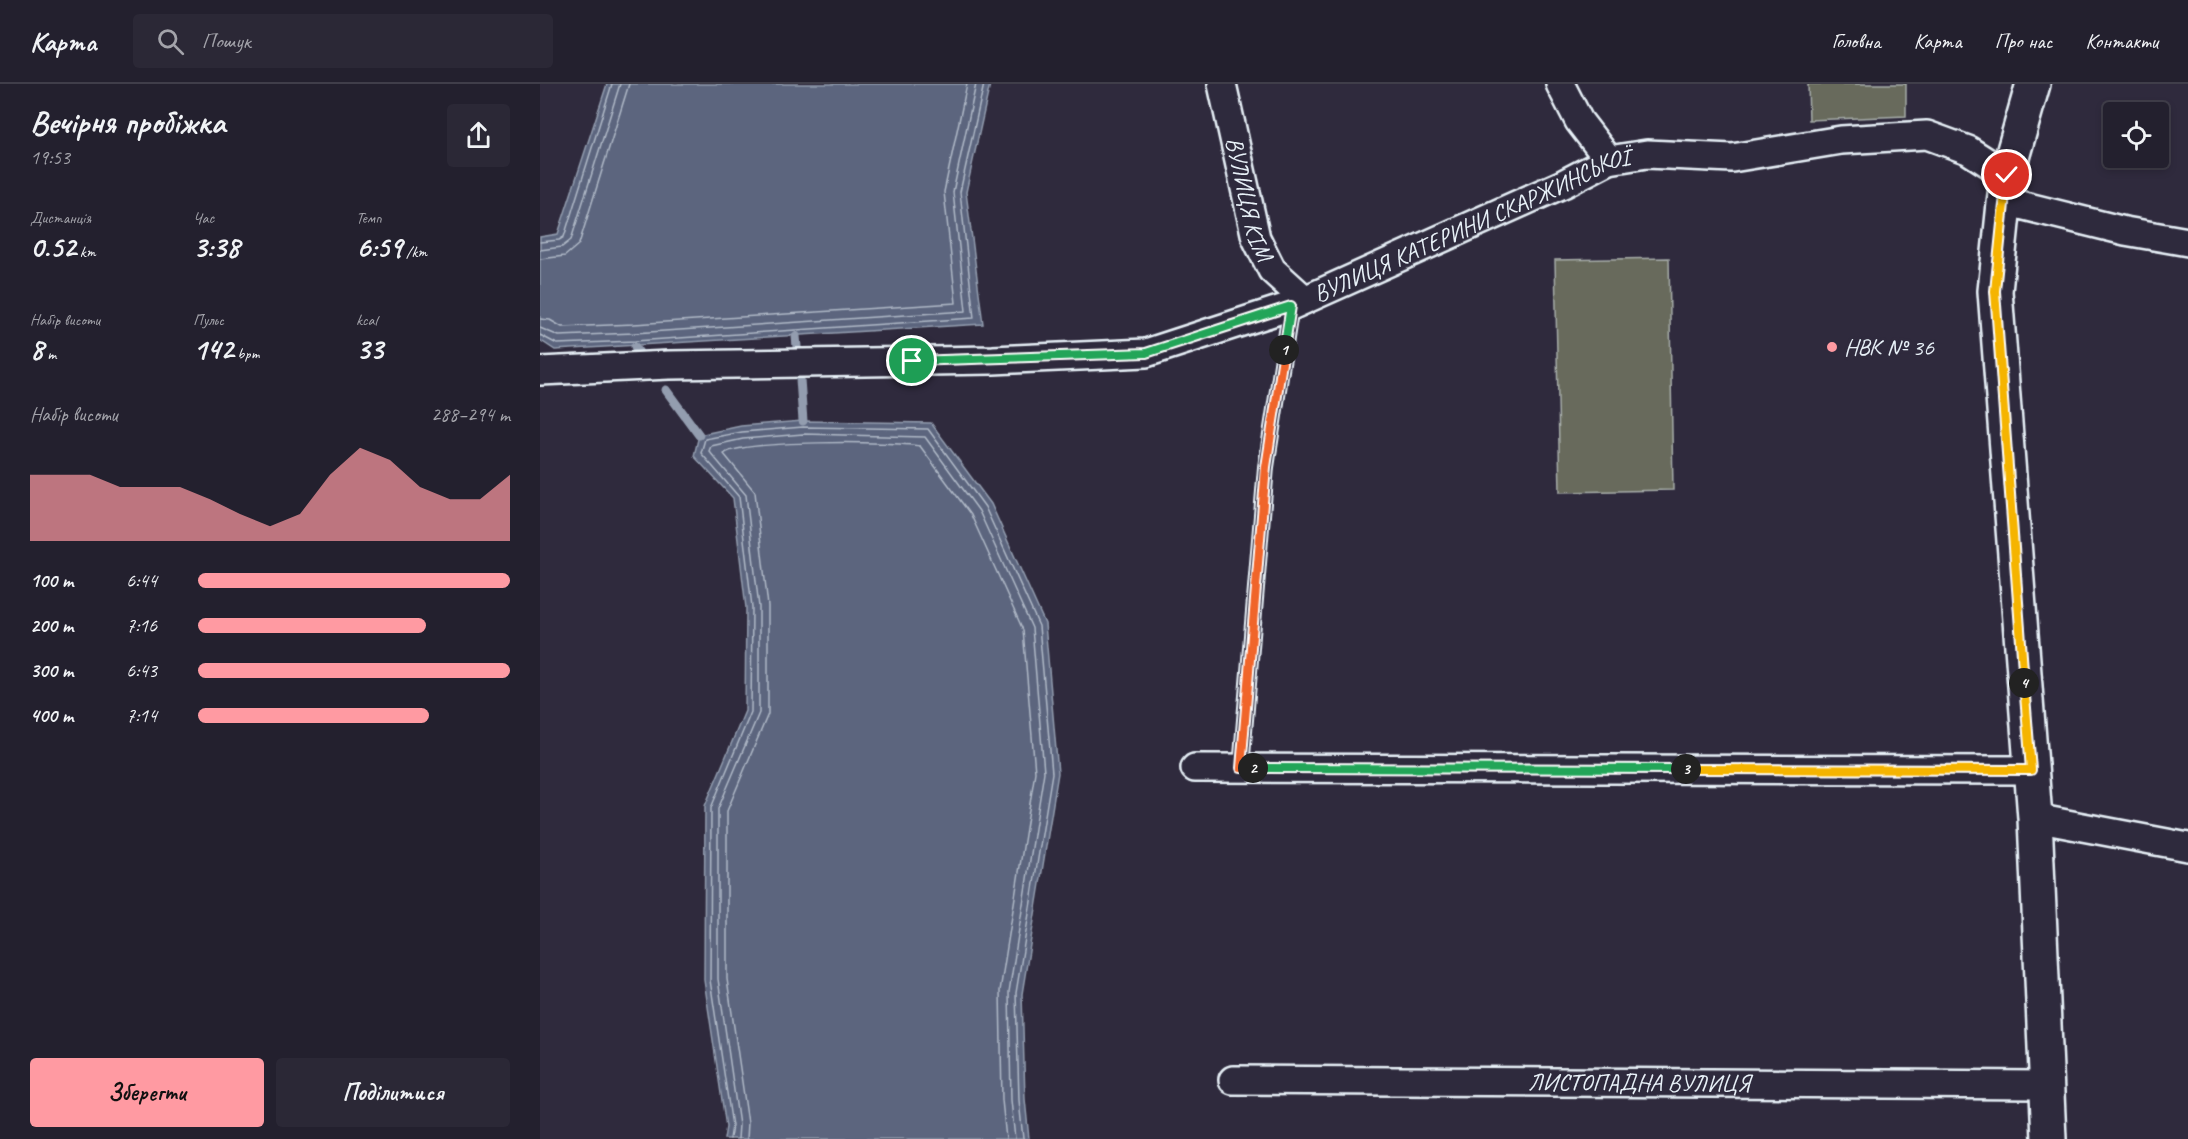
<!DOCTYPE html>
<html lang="uk">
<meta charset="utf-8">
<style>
body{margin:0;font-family:Caveat,sans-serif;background:#2b2836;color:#f1f3f6;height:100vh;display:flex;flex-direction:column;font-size:22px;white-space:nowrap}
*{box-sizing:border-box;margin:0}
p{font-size:20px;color:#a3a3aa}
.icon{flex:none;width:33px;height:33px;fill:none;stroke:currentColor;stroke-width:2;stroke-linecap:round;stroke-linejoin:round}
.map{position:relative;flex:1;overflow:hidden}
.side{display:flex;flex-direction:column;background:#23202e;width:540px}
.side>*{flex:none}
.buttons{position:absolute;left:1563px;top:18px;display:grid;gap:12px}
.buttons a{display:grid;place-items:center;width:66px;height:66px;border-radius:6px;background:#23202e;box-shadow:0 3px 9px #0003,0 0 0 2px #403e4a;font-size:30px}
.pin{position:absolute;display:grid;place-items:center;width:51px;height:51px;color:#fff;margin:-26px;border:3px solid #fff;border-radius:50%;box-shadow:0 2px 6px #0007}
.km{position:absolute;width:30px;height:30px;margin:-15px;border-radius:50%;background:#222;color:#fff;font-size:16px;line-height:30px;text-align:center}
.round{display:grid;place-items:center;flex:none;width:63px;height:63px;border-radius:6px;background:#2b2836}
.summary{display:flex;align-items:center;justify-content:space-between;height:102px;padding:0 30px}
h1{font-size:33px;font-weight:600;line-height:45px}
.figures{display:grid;grid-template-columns:repeat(3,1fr);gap:9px;height:102px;padding:6px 30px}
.figures div{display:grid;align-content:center}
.figures b{font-size:30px;font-weight:600}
.figures small{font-size:16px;font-weight:400}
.figures p{font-size:16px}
.chart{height:168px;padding:12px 30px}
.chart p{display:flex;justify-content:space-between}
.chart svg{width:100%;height:108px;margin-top:6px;fill:#ff9aa2;opacity:.7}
.action{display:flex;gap:12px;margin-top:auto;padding:12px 30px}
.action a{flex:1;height:69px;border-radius:6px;background:#ff9aa2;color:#111;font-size:24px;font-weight:600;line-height:69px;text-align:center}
.action a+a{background:#2b2836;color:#f1f3f6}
ul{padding:0 30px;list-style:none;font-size:20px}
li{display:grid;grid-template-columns:96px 72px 1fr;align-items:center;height:45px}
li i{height:15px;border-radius:8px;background:#ff9aa2}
header{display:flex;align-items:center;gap:36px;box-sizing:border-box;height:84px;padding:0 30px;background:#23202e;border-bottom:2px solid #403e4a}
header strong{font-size:28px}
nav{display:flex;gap:33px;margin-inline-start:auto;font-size:21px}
.search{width:420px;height:54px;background:#2b2836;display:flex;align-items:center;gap:15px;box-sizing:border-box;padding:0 21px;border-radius:6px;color:#a3a3aa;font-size:22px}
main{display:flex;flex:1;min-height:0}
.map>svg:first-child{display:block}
.green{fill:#676a5c;stroke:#a8aeaa;stroke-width:1.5}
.water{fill:#5b657e;stroke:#939daf;stroke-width:1.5}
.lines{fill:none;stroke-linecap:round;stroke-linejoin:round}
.shore{stroke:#b0b9c7;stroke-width:1.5}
.stream{stroke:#939daf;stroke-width:9}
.service-casing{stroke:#e8f1f8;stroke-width:18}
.minor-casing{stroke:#e8f1f8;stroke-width:32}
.tertiary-casing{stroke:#e8f1f8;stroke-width:38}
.service{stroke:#2f2a3d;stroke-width:14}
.minor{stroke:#2f2a3d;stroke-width:27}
.tertiary{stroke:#2f2a3d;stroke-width:33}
.split-1-casing{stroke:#fff;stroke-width:12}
.split-2-casing{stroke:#fff;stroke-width:12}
.split-3-casing{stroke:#fff;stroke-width:12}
.split-4-casing{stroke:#fff;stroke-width:12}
.split-5-casing{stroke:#fff;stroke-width:12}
.split-1{stroke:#22a559;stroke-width:8}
.split-2{stroke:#f0652b;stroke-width:8}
.split-3{stroke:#22a559;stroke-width:8}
.split-4{stroke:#f5b400;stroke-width:8}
.split-5{stroke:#f5b400;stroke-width:8}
.poi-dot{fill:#ff9aa2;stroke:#2f2a3d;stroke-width:2}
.labels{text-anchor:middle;stroke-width:6;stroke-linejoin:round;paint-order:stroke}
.street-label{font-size:24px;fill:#e8f1f8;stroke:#2f2a3d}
.poi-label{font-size:24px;fill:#e8f1f8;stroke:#2f2a3d;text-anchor:start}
</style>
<header>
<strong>Карта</strong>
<div class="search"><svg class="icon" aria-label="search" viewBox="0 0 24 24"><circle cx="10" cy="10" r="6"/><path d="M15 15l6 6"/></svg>Пошук</div>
<nav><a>Головна</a><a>Карта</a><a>Про нас</a><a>Контакти</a></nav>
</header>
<main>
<section class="side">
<div class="summary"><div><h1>Вечірня пробіжка</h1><p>19:53</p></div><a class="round"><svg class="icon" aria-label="share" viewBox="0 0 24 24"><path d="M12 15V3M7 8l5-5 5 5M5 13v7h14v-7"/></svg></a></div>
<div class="figures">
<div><p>Дистанція</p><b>0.52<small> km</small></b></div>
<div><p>Час</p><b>3:38</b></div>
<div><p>Темп</p><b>6:59<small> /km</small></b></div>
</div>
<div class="figures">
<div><p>Набір висоти</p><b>8<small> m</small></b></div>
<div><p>Пульс</p><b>142<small> bpm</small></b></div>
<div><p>kcal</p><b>33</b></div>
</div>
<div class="chart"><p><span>Набір висоти</span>288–294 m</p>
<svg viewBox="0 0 160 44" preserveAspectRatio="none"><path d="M0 44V17L10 17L20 17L30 22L40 22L50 22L60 27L70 33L80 38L90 33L100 17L110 6L120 11L130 22L140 27L150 27L160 17V44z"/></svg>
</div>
<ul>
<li><b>100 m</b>6:44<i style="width:100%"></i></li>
<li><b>200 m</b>7:16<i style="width:73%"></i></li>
<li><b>300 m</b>6:43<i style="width:100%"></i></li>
<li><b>400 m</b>7:14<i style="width:74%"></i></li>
</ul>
<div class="action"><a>Зберегти</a><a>Поділитися</a></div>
</section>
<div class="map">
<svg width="1648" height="1055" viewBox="0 0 1648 1055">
<rect width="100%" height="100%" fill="#2f2a3d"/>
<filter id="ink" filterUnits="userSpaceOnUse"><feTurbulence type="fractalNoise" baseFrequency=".0167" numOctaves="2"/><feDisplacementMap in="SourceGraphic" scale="12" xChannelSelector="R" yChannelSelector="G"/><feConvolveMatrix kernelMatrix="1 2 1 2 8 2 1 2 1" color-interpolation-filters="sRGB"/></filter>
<g filter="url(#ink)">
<!-- green -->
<g class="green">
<polygon points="1268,0 1366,0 1366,32 1269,36"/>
<polygon points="1129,174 1133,406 1020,408 1015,176"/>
</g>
<!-- water -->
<g class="water">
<polygon points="67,0 450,0 426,108 443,240 15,266 0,256 0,153 18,150"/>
<polygon points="263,337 391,339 451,420 505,540 518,689 482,910 485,1015 489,1055 184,1055 186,1043 164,896 165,722 205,627 206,524 193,414 154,372 159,351 201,342"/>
</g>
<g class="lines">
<!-- shore -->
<g class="shore">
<polyline points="0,158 19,156 24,153 72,0"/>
<polyline points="0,166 22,163 31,156 80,0"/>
<polyline points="0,175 25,172 39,160 89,0"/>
<polyline points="0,235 10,236 22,243 94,240 416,219 404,108 427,0"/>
<polyline points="0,244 19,252 94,249 426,227 413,108 436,0"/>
<polyline points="0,251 17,260 95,257 434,234 420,108 444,0"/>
<polyline points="190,1055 192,1042 170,896 171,724 211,628 212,523 199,413 161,369 165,355 202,348 263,343 388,345 445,423 499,542 512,689 476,909 479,1016 483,1055"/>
<polyline points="198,1055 199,1041 178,895 178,725 219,629 219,523 206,411 169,367 171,362 203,355 263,350 385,353 439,427 492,544 504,688 469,908 471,1016 475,1055"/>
<path d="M207,1055L208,1039L187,895V727L228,630V522L215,408L184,370C201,356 353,357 380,362L431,431L483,546L495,688L460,907L462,1016L466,1055"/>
</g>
<!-- stream -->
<g class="stream">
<polyline points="256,252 257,263"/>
<polyline points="95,263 105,277"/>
<polyline points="260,295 263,337"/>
<polyline points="126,306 159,351"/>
</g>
<!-- service casing -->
<g class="service-casing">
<polyline id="service" points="701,684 726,383 751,222"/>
</g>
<!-- minor casing -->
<g class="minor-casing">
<g id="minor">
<path id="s1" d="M682,0L716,154L732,186L764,215"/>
<polyline points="1020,0 1039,37 1069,76"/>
<polyline points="1464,113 1480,121 1585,147 1648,158"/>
<path id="s2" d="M0,287L129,281L453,276L606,269L751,222L1023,100L1069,76L1107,70L1192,74L1301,56L1387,51L1428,66L1467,91"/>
<polyline points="655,684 1491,686"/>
<polyline points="1495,734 1648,763"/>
<path id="s3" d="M693,996L1506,1001"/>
</g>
</g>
<!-- tertiary casing -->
<g class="tertiary-casing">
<polyline id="tertiary" points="1493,0 1467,91 1455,207 1495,734 1509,1055"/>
</g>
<!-- service -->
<use href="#service" class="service"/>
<!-- minor -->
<use href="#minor" class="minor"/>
<!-- tertiary -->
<use href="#tertiary" class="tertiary"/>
</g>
</g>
<g class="lines" filter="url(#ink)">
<!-- split-1 casing -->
<g class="split-1-casing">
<polyline id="split-1" points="372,277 606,269 751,222 744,266"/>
</g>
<!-- split-2 casing -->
<g class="split-2-casing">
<polyline id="split-2" points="713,684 701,684 726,383 744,266"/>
</g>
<!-- split-3 casing -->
<g class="split-3-casing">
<polyline id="split-3" points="713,684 1146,685"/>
</g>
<!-- split-4 casing -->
<g class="split-4-casing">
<polyline id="split-4" points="1146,685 1491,686 1484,599"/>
</g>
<!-- split-5 casing -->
<g class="split-5-casing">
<polyline id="split-5" points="1467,91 1455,207 1484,599"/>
</g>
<!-- split-1 -->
<use href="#split-1" class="split-1"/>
<!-- split-2 -->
<use href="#split-2" class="split-2"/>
<!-- split-3 -->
<use href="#split-3" class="split-3"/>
<!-- split-4 -->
<use href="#split-4" class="split-4"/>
<!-- split-5 -->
<use href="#split-5" class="split-5"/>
</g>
<!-- markers -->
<circle class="poi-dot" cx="1292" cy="263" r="6"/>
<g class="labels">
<!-- street labels -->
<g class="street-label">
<text dy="8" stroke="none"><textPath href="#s1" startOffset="118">ВУЛИЦЯ КІМ</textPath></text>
<text dy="8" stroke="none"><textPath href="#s2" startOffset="957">ВУЛИЦЯ КАТЕРИНИ СКАРЖИНСЬКОЇ</textPath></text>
<text dy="8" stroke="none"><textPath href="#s3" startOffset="406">ЛИСТОПАДНА ВУЛИЦЯ</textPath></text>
</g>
<!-- poi labels -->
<g class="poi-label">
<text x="1304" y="271">НВК № 36</text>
</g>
</g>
</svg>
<div class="buttons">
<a><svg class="icon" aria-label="locate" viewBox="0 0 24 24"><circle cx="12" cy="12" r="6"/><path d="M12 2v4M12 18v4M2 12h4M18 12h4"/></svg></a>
</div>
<div class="pin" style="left:372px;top:277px;background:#1e9e55"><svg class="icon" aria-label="arrive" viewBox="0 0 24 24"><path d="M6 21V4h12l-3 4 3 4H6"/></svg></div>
<div class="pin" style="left:1467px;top:91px;background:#d93025"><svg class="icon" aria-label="check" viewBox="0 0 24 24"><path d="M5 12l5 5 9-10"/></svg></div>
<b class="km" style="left:744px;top:266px">1</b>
<b class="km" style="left:713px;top:684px">2</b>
<b class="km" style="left:1146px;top:685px">3</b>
<b class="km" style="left:1484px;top:599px">4</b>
</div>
</main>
